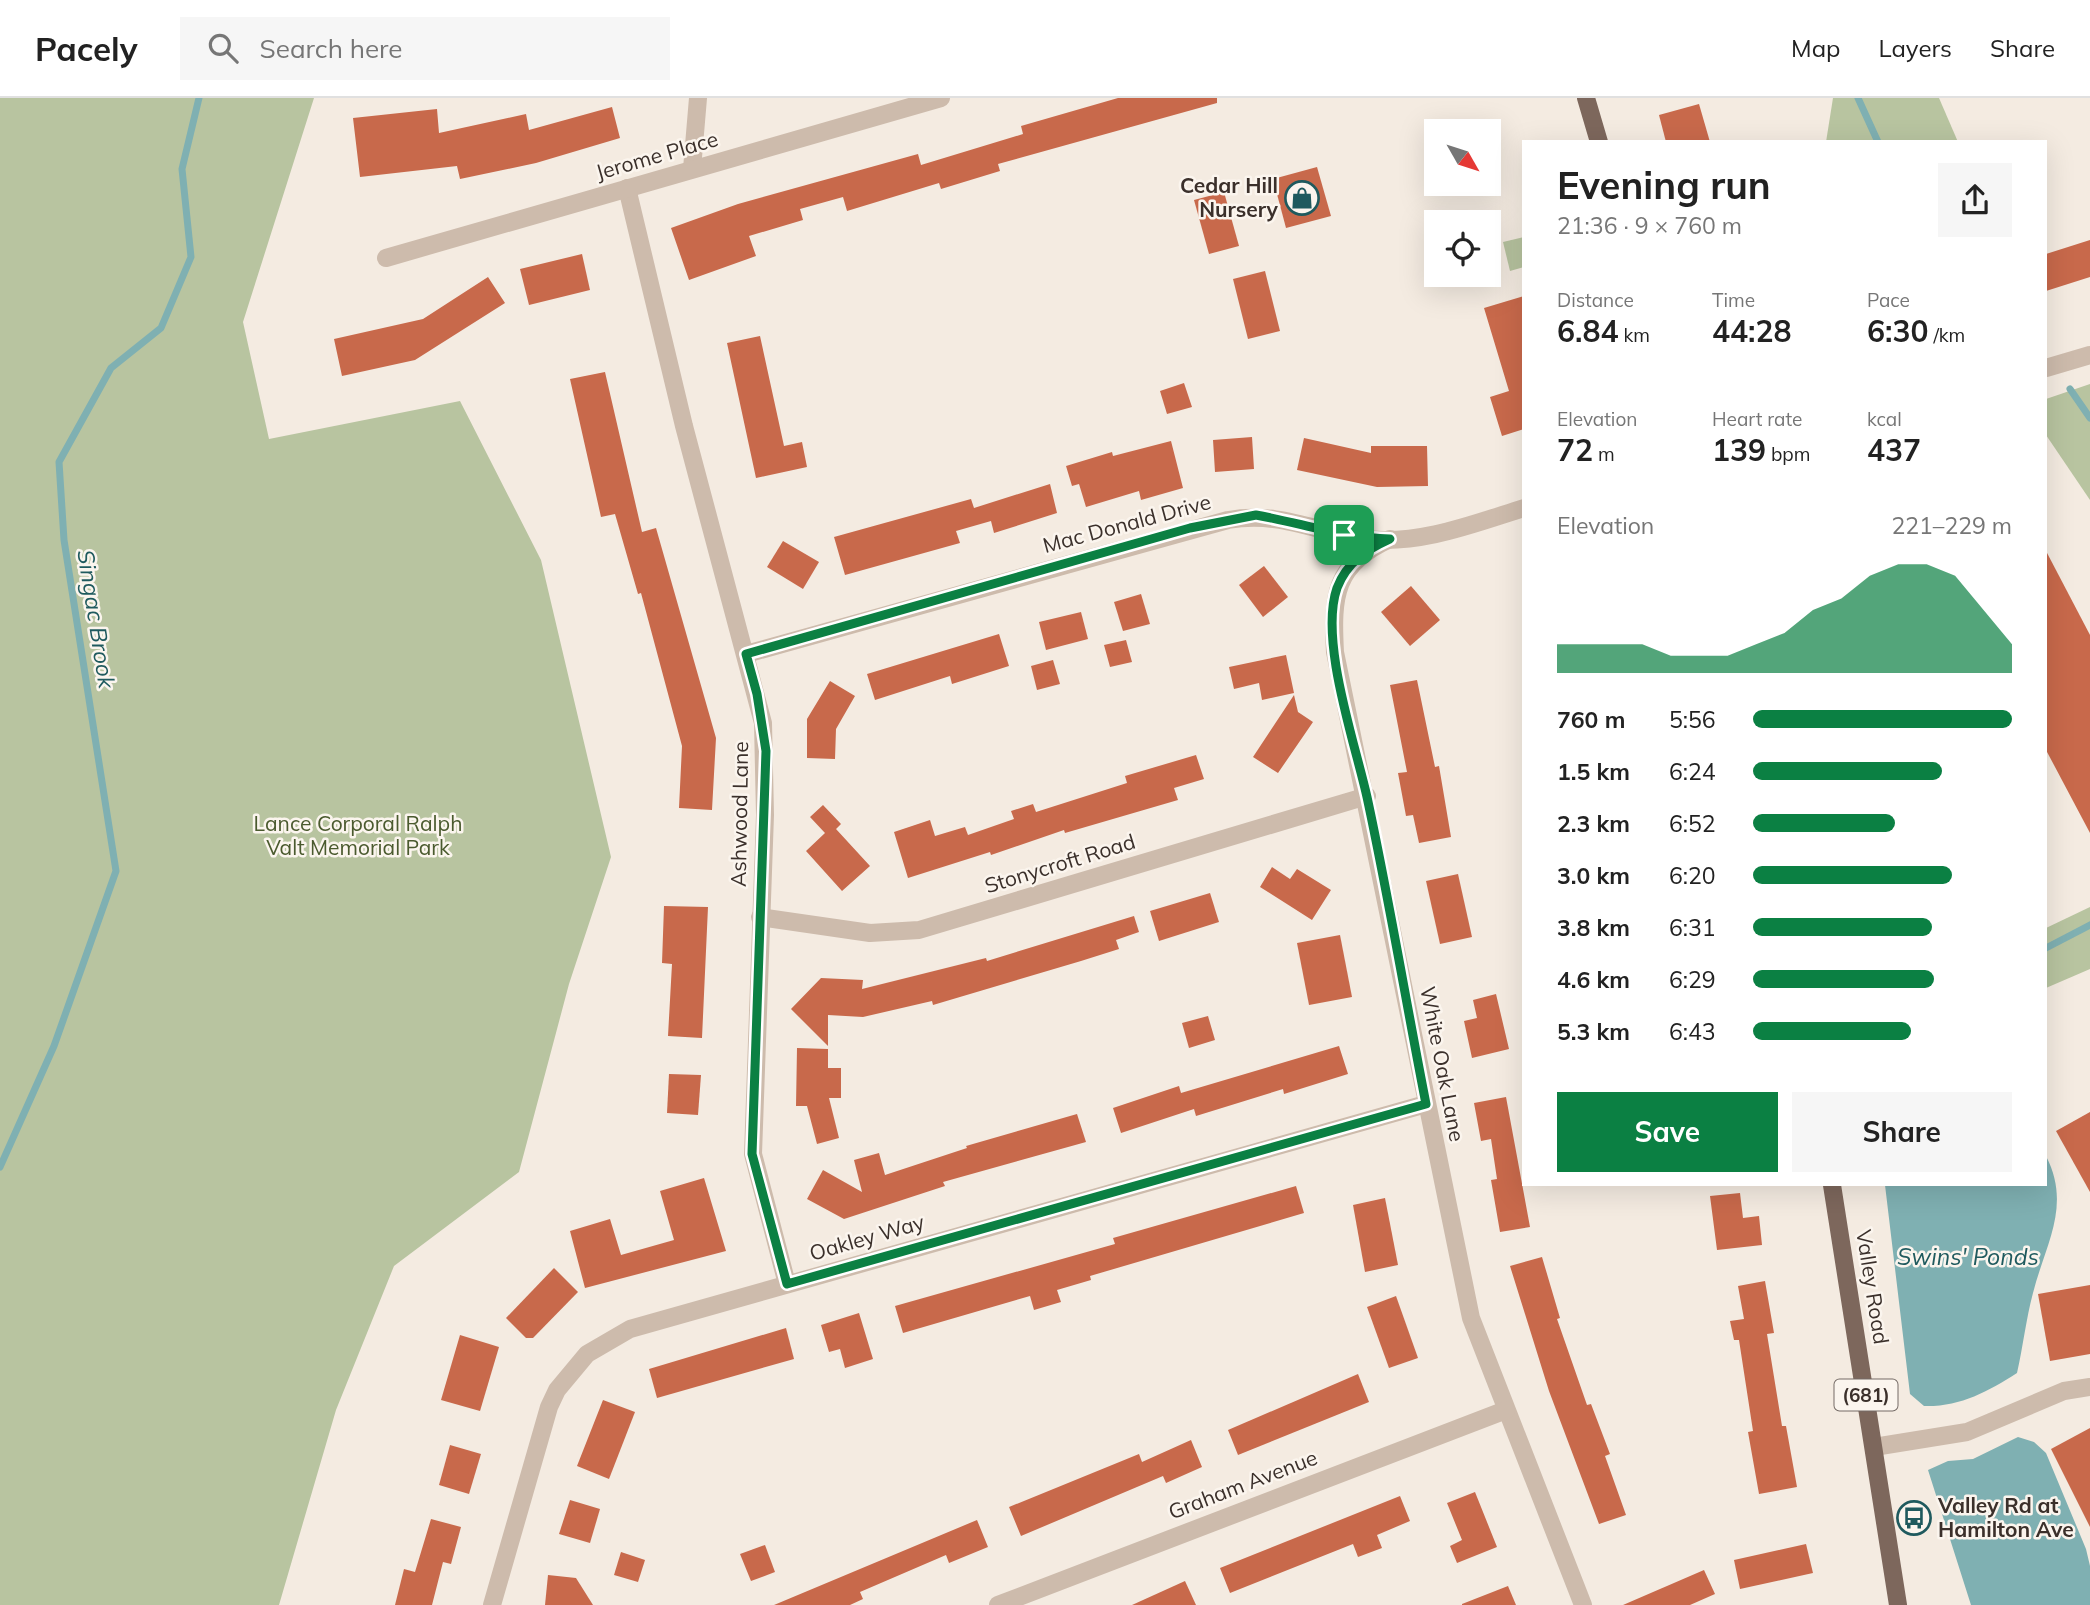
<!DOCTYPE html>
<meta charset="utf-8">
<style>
body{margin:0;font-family:Mulish,sans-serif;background:#f6f6f6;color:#222;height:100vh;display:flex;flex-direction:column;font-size:26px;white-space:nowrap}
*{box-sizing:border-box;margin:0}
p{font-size:23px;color:#767676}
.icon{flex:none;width:38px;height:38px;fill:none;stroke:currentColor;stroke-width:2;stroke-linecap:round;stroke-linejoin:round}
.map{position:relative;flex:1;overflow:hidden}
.details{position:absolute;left:1522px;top:42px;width:525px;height:1046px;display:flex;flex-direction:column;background:#fff;border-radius:0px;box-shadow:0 7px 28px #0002}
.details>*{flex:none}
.needle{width:46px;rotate:129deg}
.controls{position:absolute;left:1424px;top:21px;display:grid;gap:14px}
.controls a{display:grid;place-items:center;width:77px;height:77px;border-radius:0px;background:#fff;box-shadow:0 7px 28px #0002;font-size:35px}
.pin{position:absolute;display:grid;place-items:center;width:60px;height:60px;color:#fff;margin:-30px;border-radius:14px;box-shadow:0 4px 10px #0006}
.round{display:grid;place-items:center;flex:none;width:74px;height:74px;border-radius:0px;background:#f6f6f6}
.headline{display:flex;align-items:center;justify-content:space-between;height:119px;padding:0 35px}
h1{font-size:38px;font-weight:700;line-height:52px}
.figures{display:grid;grid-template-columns:repeat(3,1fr);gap:10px;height:119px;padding:7px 35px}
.figures div{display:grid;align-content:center}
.figures b{font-size:30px;font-weight:700}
.figures small{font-size:19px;font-weight:400}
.figures p{font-size:19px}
.chart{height:196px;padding:14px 35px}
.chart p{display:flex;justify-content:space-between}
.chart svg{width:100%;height:126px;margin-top:7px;fill:#0b8043;opacity:.7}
.primary-button{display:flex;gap:14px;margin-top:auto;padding:14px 35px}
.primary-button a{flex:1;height:80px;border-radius:0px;background:#0b8043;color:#fff;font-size:28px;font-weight:700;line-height:80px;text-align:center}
.primary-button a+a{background:#f6f6f6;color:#222}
ul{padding:0 35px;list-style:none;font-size:23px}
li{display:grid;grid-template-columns:112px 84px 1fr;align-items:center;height:52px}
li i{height:18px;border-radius:9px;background:#0b8043}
header{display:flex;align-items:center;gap:42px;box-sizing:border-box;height:98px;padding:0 35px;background:#fff;border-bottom:2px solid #e0e0e0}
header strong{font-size:33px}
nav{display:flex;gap:38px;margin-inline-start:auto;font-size:24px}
.search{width:490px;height:63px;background:#f6f6f6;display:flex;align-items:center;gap:18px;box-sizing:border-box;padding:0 24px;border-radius:0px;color:#767676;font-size:26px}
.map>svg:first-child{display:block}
.green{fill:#b8c4a0}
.water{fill:#7fb0b2}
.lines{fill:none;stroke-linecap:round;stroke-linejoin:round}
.stream{stroke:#7fb0b2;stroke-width:7}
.building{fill:#c8694b}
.street{stroke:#cdbbac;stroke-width:18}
.primary{stroke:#7d675c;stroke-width:18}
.route-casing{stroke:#fff;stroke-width:14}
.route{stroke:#0b8043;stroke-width:9}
.labels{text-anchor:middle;stroke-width:5;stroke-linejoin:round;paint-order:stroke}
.shield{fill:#fbf5ee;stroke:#756b66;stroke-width:2}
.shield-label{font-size:19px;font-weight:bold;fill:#3b302b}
.street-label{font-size:21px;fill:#3b302b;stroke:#fbf5ee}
.poi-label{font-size:21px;font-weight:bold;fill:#3b302b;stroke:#fbf5ee;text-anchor:end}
.park-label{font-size:21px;fill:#4a5a2e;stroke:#fbf5ee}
.water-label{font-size:23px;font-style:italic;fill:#1f5a5e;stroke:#fbf5ee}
</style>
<header>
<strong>Pacely</strong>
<div class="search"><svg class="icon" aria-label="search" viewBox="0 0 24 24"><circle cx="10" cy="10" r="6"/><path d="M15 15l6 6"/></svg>Search here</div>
<nav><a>Map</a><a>Layers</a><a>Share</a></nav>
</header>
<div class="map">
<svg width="2090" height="1507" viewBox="0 0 2090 1507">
<rect width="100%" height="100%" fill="#f4ebe1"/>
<!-- green -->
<g class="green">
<polygon points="0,0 314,0 243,224 269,341 460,303 541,462 611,759 569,886 519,1074 394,1168 336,1312 279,1507 0,1507"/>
<polygon points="1833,0 1939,0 1958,44 1826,44"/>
<polygon points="1524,139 1524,169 1510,173 1503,144"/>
<polygon points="2090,286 2090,402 2046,337 2046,301"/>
<polygon points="2090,809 2090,871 2046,890 2046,830"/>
</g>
<!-- water -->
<g class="water">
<path d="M2046,1058C2072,1108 2045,1147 2033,1195C2026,1221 2023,1249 2017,1275C1987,1294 1960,1309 1924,1308L1910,1296L1885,1087H2046Z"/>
<polygon points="2018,1339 2034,1344 2046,1355 2086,1451 2090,1468 2090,1507 1971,1507 1928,1372 1948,1363 1973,1361"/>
</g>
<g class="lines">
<!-- stream -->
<g class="stream">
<polyline points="1858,0 1878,44"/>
<polyline points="2070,291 2090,320"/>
<polyline points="2046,850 2090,827"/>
<polyline points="0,1069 54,948 116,773 64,442 59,364 111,270 161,230 191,159 182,71 199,0"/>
</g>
</g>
<!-- building -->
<g class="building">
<polygon points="1118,0 1217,0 1217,5 998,66 1000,73 941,91 939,85 847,113 843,99 800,111 803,122 749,138 756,158 689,182 671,130 738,106 918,56 921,67 1023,36 1021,28"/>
<polygon points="1699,6 1710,44 1666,44 1659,17"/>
<polygon points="612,9 620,40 536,65 460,81 457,68 360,79 353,20 437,11 439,35 526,16 529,32"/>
<polygon points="1317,69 1331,118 1286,130 1273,81"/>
<polygon points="1224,94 1239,148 1209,156 1194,102"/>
<polygon points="2090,142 2090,179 2046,193 2046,156"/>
<polygon points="582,156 590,192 529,207 520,171"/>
<polygon points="1265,173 1280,233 1248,241 1233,181"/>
<polygon points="488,179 505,205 415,262 342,278 334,241 423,221"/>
<polygon points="1524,198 1524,331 1502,338 1490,299 1509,293 1484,210"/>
<polygon points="760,238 784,348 802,344 807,369 756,380 727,245"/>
<polygon points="605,274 642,434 656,430 716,640 712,712 679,710 682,648 641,495 638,496 615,416 601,419 570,281"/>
<polygon points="1184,285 1192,309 1167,316 1160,293"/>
<polygon points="1252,339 1254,371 1215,374 1213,342"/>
<polygon points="1304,340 1371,355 1371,348 1427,348 1428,388 1377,389 1297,372"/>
<polygon points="1171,343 1183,390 1141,402 1139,393 1086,409 1079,386 1072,388 1066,368 1112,354 1113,358"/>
<polygon points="1050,386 1057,415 994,435 991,423 956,433 960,445 845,477 834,439 971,401 974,410"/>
<polygon points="783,443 819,464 803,491 767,469"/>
<polygon points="2046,453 2090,537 2090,735 2046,652"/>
<polygon points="1264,468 1288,499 1263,519 1239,487"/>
<polygon points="1411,488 1440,522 1410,548 1381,514"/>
<polygon points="1141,496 1150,526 1123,533 1114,504"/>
<polygon points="1081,514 1088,541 1046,552 1039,524"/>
<polygon points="999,536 1009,568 952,586 950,578 875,602 867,576"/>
<polygon points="1126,542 1132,564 1110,569 1104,547"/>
<polygon points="1286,557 1294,595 1262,602 1259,585 1234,591 1229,569"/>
<polygon points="1053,562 1060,586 1037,592 1031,568"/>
<polygon points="1417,582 1435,669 1439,668 1451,739 1419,745 1413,717 1406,718 1398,675 1407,674 1390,587"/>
<polygon points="830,583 855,598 836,631 835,661 807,660 807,621"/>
<polygon points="1294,597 1298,614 1313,624 1278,675 1253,659"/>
<polygon points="1196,657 1204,681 1174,690 1178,702 1065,735 1064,732 991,757 990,754 908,780 894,734 930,722 935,738 965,729 968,737 1014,721 1011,713 1033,706 1036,714 1127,685 1125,678"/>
<polygon points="823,707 841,726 836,731 870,768 842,793 806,753 825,735 810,719"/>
<polygon points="1272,769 1290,781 1297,771 1331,792 1312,822 1260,789"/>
<polygon points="1458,776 1472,839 1440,846 1426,783"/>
<polygon points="1210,795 1219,824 1159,843 1150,813"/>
<polygon points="664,808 708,809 702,940 668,938 672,866 662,865"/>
<polygon points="1134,818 1139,834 1116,842 1119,851 1081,863 933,907 932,903 863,919 828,917 828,948 791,911 821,880 863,882 862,891 986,860 987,863"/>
<polygon points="1340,837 1352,899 1309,907 1297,845"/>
<polygon points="1496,896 1509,951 1472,960 1464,923 1477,920 1473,902"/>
<polygon points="1208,918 1215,942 1189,950 1182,925"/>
<polygon points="1339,948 1348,976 1284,996 1283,991 1196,1018 1194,1011 1121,1035 1113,1010 1179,988 1181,995"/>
<polygon points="797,950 828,951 828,970 841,970 841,1000 829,1000 839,1040 817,1046 807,1008 796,1008"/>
<polygon points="669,976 701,977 698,1017 667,1015"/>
<polygon points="1506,999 1530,1129 1500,1134 1491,1082 1497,1081 1491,1041 1481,1043 1474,1005"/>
<polygon points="2090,1014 2090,1094 2056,1033"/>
<polygon points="1077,1016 1086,1044 943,1084 945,1088 844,1121 807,1101 823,1072 862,1094 854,1062 879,1055 885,1077 967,1050 966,1048"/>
<polygon points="704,1080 726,1153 585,1190 570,1133 610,1121 621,1157 674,1142 660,1093"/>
<polygon points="1296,1088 1304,1115 1090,1178 1091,1182 1057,1192 1061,1204 1034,1212 1030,1198 903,1235 895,1208 1115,1146 1113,1140"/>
<polygon points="1740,1095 1743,1120 1759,1118 1762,1147 1717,1152 1710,1098"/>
<polygon points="1385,1100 1398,1167 1365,1174 1353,1107"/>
<polygon points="1542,1159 1560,1220 1557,1221 1587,1307 1591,1306 1610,1356 1605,1358 1626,1417 1599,1426 1549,1293 1510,1168"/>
<polygon points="554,1170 578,1194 533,1240 526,1240 506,1220"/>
<polygon points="1765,1183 1774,1235 1767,1236 1782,1328 1786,1328 1797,1389 1759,1396 1748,1334 1753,1333 1739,1242 1734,1242 1730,1223 1744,1221 1738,1188"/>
<polygon points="2090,1187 2090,1256 2050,1263 2038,1196"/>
<polygon points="1396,1198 1418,1260 1389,1270 1367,1209"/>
<polygon points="859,1215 873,1261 845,1270 840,1251 829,1254 821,1227"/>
<polygon points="786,1230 794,1261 657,1300 649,1271"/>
<polygon points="460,1237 499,1249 480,1313 441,1302"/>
<polygon points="1358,1276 1369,1304 1238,1357 1228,1332"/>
<polygon points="603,1302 635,1314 609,1381 577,1368"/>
<polygon points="2090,1330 2090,1429 2051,1351"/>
<polygon points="1191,1342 1202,1369 1166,1385 1163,1378 1021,1438 1009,1409 1139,1356 1142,1364"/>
<polygon points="450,1347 481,1356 469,1396 439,1387"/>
<polygon points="1475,1394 1497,1449 1457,1465 1450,1448 1462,1442 1447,1405"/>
<polygon points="1400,1398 1410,1423 1377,1437 1382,1450 1358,1459 1353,1446 1230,1495 1220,1470"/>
<polygon points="570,1402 600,1411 590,1445 559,1436"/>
<polygon points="431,1421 461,1429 451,1466 443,1464 432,1507 395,1507 404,1471 415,1474"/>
<polygon points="977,1422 988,1449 949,1465 946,1457 860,1494 863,1501 850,1507 774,1507"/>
<polygon points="1806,1446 1813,1475 1740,1491 1734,1462"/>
<polygon points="765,1447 775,1474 751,1483 740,1456"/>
<polygon points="621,1454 645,1462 638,1484 614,1477"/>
<polygon points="1704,1472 1715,1496 1690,1507 1623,1507"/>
<polygon points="548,1477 576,1480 593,1507 545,1507"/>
<polygon points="1185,1483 1196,1507 1132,1507"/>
<polygon points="1508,1488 1516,1507 1462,1507 1462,1506"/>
</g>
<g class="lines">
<!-- street -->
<g class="street">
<polyline points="692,71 698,0"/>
<polyline points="627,90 684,328 763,625 765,717 753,1056 787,1186"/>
<polyline points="386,160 941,0"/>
<polyline points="2046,270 2090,257"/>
<path d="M1390,441C1334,466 1332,498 1335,554L1471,1220L1583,1507"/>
<path d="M746,556L1228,422C1281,413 1316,434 1366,441C1420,447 1473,426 1524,410"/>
<polyline points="760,819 870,835 919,832 1367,698"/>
<polyline points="1874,1349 1967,1334 2064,1293 2090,1289"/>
<polyline points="492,1507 549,1309 557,1292 587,1256 630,1231 1426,1006"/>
<polyline points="998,1507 1506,1312"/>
</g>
<!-- primary -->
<g class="primary">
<polyline points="1586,0 1599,44"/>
<polyline points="1832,1087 1898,1507"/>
</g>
</g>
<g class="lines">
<!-- route casing -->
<g class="route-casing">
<path id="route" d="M1256,417C1301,425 1345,440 1390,441C1366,452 1347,464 1337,490C1319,542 1355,645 1367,699C1389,801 1406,904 1426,1006L787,1186L752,1056L766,653L757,596L746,556L1190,430Z"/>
</g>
<!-- route -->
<use href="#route" class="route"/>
</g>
<!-- icons -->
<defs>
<g id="shop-ring" transform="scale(1.75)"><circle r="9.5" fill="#fbf5ee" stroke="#1f5a5e" stroke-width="1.5"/><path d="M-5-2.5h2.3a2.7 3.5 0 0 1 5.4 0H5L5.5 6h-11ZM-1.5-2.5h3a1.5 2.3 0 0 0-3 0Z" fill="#1f5a5e"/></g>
<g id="bus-ring" transform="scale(1.75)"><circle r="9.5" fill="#fbf5ee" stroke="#1f5a5e" stroke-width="1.5"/><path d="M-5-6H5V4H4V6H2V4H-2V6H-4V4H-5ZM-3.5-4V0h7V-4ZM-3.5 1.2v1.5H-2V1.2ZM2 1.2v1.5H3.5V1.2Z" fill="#1f5a5e"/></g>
</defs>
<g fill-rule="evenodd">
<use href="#shop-ring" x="1302" y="100"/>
<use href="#bus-ring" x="1914" y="1420"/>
</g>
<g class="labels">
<!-- shield labels -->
<rect class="shield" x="1834.5" y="1281.5" width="63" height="31" rx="5"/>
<g class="shield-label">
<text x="1866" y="1304">(681)</text>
</g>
<!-- street labels -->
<g class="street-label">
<text transform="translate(657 58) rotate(-16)" y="7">Jerome Place</text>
<text transform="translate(1127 426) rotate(-15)" y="7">Mac Donald Drive</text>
<text transform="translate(740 716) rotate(-89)" y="7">Ashwood Lane</text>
<text transform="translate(1060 766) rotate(-17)" y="7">Stonycroft Road</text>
<text transform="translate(1442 966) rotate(79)" y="7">White Oak Lane</text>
<text transform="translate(867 1140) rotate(-16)" y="7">Oakley Way</text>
<text transform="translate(1872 1189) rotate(81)" y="7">Valley Road</text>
<text transform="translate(1243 1387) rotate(-21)" y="7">Graham Avenue</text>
</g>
<!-- poi labels -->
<g class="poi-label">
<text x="1278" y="95">Cedar Hill<tspan x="1278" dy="24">Nursery</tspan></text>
<text x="1938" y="1415" text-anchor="start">Valley Rd at<tspan x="1938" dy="24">Hamilton Ave</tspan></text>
</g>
<!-- park labels -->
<g class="park-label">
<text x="358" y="733">Lance Corporal Ralph<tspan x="358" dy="24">Valt Memorial Park</tspan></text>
</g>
<!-- water labels -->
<g class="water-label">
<text transform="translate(96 521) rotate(81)" y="8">Singac Brook</text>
<text x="1968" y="1167">Swins' Ponds</text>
</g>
</g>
</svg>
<div class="controls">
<a><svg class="needle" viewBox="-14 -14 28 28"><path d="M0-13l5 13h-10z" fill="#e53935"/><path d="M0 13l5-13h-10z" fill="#767676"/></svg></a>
<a><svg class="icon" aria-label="locate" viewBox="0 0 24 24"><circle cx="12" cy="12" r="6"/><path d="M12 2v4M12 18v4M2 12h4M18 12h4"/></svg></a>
</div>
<div class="pin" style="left:1344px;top:437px;background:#1e9e55"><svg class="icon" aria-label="arrive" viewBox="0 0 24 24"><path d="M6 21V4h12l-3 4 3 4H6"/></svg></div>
<section class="details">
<div class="headline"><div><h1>Evening run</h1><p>21:36 · 9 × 760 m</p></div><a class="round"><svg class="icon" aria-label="share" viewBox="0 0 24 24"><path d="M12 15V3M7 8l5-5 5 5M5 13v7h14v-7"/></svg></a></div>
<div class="figures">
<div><p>Distance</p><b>6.84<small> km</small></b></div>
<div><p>Time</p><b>44:28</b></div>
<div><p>Pace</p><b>6:30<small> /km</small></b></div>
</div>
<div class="figures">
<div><p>Elevation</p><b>72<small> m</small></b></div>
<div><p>Heart rate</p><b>139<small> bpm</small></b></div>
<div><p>kcal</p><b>437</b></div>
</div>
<div class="chart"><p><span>Elevation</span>221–229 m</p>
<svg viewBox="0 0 160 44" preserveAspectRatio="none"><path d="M0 44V34L10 34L20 34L30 34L40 38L50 38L60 38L70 34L80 30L90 22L100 18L110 10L120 6L130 6L140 10L150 22L160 34V44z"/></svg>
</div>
<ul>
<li><b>760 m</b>5:56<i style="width:100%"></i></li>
<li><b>1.5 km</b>6:24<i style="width:73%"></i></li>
<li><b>2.3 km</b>6:52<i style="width:55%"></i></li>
<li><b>3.0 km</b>6:20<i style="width:77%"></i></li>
<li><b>3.8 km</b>6:31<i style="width:69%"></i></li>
<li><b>4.6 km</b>6:29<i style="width:70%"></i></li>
<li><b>5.3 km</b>6:43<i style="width:61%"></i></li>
</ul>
<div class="primary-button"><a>Save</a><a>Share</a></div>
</section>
</div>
